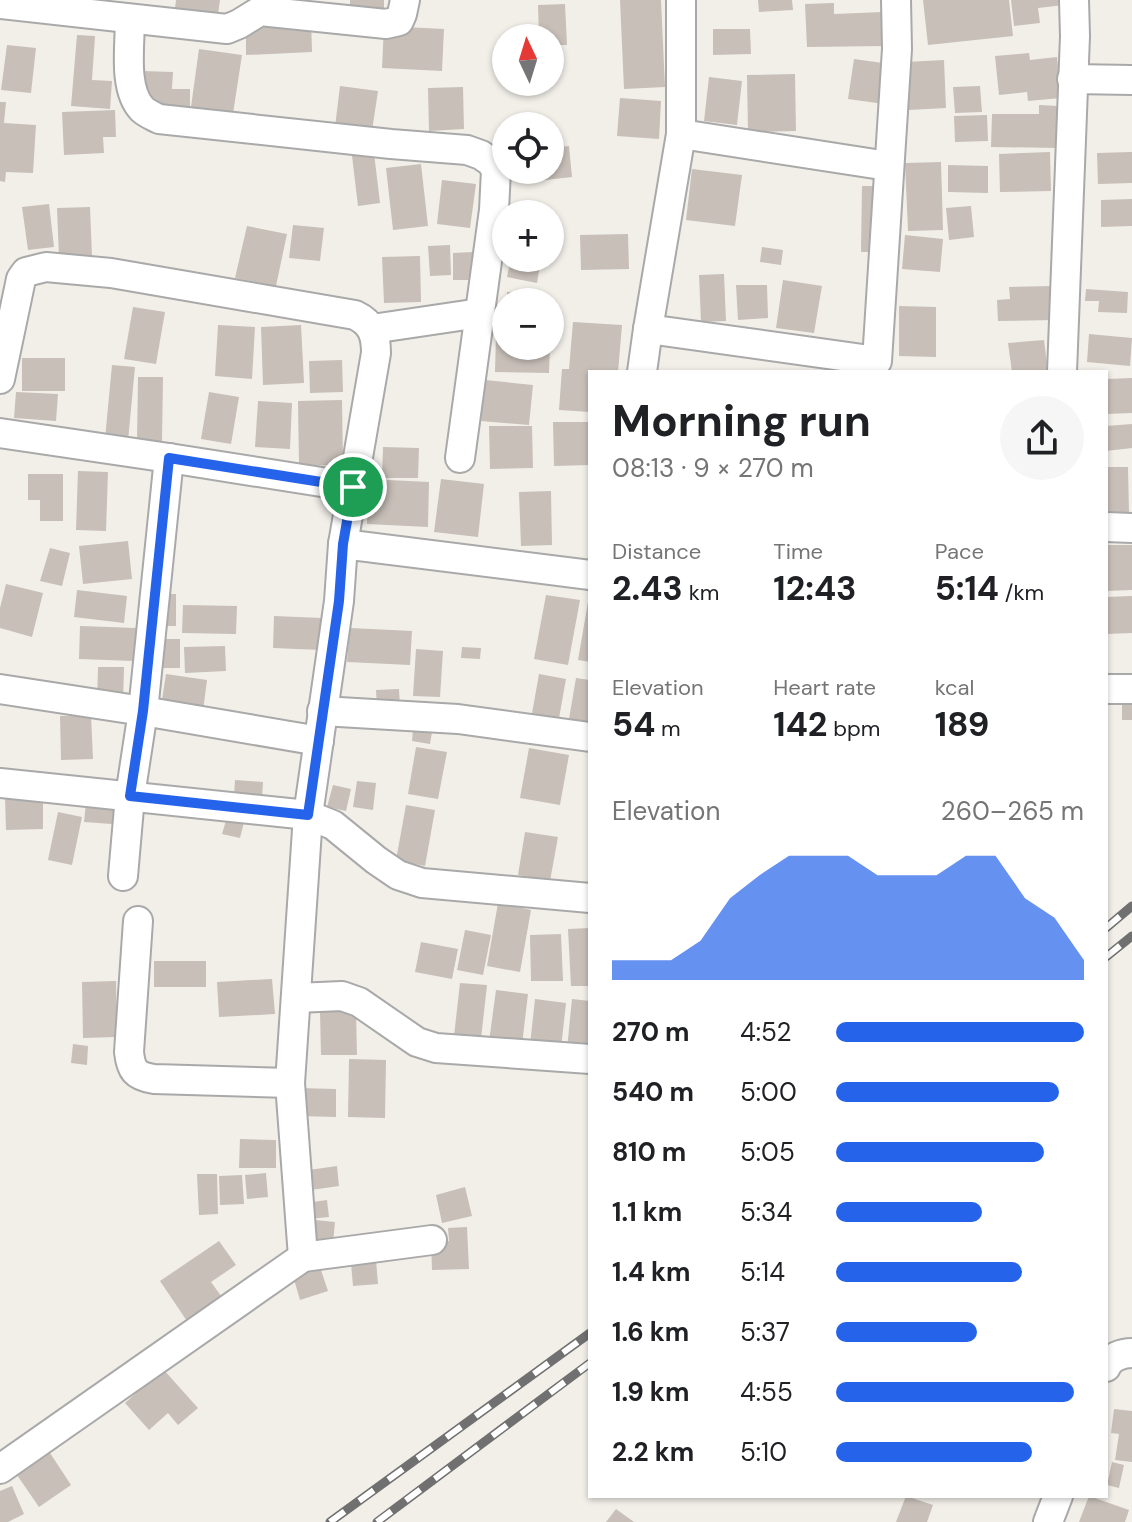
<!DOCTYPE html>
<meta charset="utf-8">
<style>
body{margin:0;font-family:"DM Sans",sans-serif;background:#f6f6f6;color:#202124;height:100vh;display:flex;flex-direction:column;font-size:30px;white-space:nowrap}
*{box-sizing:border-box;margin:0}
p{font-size:26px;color:#757577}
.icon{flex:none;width:44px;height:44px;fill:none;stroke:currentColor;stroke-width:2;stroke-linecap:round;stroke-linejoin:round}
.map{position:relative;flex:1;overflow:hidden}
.sheet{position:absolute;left:588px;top:370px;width:520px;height:1128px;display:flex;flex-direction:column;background:#fff;border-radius:0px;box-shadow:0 2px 6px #0004}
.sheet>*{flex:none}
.needle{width:52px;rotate:356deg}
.buttons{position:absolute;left:492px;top:24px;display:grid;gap:16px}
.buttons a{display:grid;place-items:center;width:72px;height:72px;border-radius:50%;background:#fff;box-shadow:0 2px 6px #0004;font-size:40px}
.pin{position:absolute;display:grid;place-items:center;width:68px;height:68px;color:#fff;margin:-34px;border:4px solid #fff;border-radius:50%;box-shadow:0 2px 8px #0007}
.round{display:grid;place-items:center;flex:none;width:84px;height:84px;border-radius:42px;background:#f6f6f6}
.headline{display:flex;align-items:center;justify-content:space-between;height:136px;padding:0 24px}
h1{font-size:44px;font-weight:700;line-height:60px}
.metrics{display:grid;grid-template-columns:repeat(3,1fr);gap:12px;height:136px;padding:8px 24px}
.metrics div{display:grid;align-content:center}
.metrics b{font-size:34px;font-weight:700}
.metrics small{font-size:22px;font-weight:400}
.metrics p{font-size:22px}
.chart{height:224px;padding:16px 24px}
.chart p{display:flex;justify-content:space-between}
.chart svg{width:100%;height:144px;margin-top:8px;fill:#2563eb;opacity:.7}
ul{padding:0 24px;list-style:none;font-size:26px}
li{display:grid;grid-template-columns:128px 96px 1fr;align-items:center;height:60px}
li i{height:20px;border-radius:10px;background:#2563eb}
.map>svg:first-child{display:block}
.building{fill:#c7bfb8}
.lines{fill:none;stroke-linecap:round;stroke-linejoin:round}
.minor-casing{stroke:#a9a9a9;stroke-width:32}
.minor{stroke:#fff;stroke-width:28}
.rail-casing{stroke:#707070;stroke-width:9}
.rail{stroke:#fff;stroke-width:6;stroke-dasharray:18;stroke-linecap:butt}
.route-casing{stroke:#fff;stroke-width:16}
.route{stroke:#2563eb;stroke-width:10}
</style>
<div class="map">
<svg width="1132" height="1522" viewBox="0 0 1132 1522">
<rect width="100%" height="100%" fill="#f2efe9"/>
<!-- building -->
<g class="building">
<polygon points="176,0 220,0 217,21 174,17"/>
<rect x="350" y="0" width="34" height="8"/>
<polygon points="620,0 661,0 665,87 624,89"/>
<polygon points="758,0 792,0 793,10 759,12"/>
<polygon points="923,0 1009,0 1013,36 928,45"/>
<polygon points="1011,0 1064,0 1064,5 1038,8 1040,23 1014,26"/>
<polygon points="834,3 834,14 883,12 884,46 807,47 805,4"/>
<polygon points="565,4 567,45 550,45 550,38 539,38 538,5"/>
<polygon points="311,20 312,52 246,55 246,23"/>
<polygon points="384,26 444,29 442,71 382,68"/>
<polygon points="713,29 750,29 751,54 713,55"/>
<polygon points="77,35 95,36 92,80 112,81 110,109 71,106"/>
<polygon points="7,45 36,48 31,93 1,90"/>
<polygon points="199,49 242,55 232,120 190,114"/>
<polygon points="1029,53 1030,60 1057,57 1061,98 1028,101 1027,92 999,95 995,56"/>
<polygon points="854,59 890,64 884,104 848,99"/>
<polygon points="944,60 946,108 908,110 906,62"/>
<polygon points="142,71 173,72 172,89 190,89 190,109 142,108"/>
<polygon points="795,74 796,131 748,132 747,75"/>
<polygon points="709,77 742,81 737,125 704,121"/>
<polygon points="340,86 378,91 372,131 335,127"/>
<polygon points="980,86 982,112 955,113 953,87"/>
<polygon points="463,87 464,129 429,131 428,88"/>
<polygon points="620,98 661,101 659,139 617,136"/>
<polygon points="0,102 6,102 4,123 36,125 33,173 6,172 5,182 0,181"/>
<polygon points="1039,105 1059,106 1059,148 991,147 992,114 1039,114"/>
<polygon points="115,110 116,137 103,137 104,153 64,155 62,112"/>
<polygon points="987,115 988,141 955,142 954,116"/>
<polygon points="569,146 572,177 537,181 536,170 550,170 550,148"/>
<polygon points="1050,152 1051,191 1000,192 999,154"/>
<polygon points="1132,152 1132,183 1098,184 1097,153"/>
<polygon points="374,153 380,203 358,206 352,156"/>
<polygon points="941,162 943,230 908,231 905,163"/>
<polygon points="421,164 428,226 393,230 386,168"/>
<polygon points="948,165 988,166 988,193 948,192"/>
<polygon points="692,169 742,175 735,226 686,220"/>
<polygon points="442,180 476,184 470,228 437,224"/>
<polygon points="862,186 885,186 883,252 861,252"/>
<polygon points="1132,199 1132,226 1101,227 1101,200"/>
<polygon points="49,204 54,247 28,250 22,207"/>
<polygon points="971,206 974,237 949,240 946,208"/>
<polygon points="90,207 92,256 59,257 57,208"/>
<polygon points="293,225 324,228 320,261 289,258"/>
<polygon points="247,226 287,234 276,286 235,278"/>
<polygon points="628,234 629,269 581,270 580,235"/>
<polygon points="905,235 943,239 940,272 902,269"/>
<polygon points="450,245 451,275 430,276 428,246"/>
<polygon points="762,247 783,250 781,265 760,262"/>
<polygon points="472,252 473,280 453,280 453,253"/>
<polygon points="420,256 421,302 384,303 382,257"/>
<polygon points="511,258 541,258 537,283 507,277"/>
<polygon points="724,274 726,321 701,322 699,275"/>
<polygon points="783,280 822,286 814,333 776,328"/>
<polygon points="736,285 767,285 768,318 738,320"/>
<polygon points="1053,286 1054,320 998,321 997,300 1010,299 1009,287"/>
<polygon points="1086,289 1128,292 1127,313 1098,312 1099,301 1085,301"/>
<polygon points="537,291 537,302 507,302 507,292"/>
<polygon points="899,306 936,307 936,357 899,356"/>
<polygon points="133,307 165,312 156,364 124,359"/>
<polygon points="573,322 622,325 618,372 590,372 590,412 559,410 562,369 569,369"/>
<polygon points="218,325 255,327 252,379 215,376"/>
<polygon points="301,325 304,383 263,385 261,327"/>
<polygon points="1089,334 1132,338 1130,366 1087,362"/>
<polygon points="496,335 506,335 506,346 550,346 549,373 495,372"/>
<polygon points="1044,340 1048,372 1012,372 1008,343"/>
<rect x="22" y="358" width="43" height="33"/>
<polygon points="342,360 343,392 310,393 309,361"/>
<polygon points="112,365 135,367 128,441 105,439"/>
<polygon points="138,377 163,377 162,442 137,442"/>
<polygon points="1132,378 1132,413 1106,414 1106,379"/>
<polygon points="485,380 533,385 529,425 481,421"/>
<polygon points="16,392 58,394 56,421 14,418"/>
<polygon points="209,392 239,397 231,444 201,439"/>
<polygon points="342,400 343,465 299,466 298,401"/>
<polygon points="258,401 292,403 290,449 255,447"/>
<polygon points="553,422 590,422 590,465 554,466"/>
<polygon points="1132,424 1132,448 1106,451 1106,426"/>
<polygon points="489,426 532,426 533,468 490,469"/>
<polygon points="383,447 419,448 418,478 382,478"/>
<polygon points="1106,467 1128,467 1129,513 1106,513"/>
<polygon points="78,471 108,472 106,531 76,530"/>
<polygon points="28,474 63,474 63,521 40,521 40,500 28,500"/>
<polygon points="368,479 429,482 428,527 367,524"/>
<polygon points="441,479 484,484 478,537 434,532"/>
<polygon points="551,491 552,545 521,546 519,492"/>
<polygon points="128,541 132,579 83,584 79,546"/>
<polygon points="1106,545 1132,545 1132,590 1106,591"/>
<polygon points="50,548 70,553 62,586 40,581"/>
<polygon points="6,584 43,593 32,637 0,628 0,608"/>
<polygon points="77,590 127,596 124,623 74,617"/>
<rect x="158" y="594" width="18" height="32"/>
<polygon points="546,595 580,600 568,665 534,659"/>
<polygon points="1132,596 1132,633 1106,634 1106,597"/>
<polygon points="588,602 590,602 590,662 578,660"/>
<polygon points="183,605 237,606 236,634 182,633"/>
<polygon points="274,616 322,618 321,650 273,648"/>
<polygon points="80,626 136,628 134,661 79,659"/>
<polygon points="350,628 412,631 410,665 347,662"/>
<polygon points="161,639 180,639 180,668 160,668"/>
<polygon points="225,646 226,671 185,673 184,647"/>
<polygon points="462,647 481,648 480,659 461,658"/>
<polygon points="416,649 443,651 440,697 413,696"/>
<polygon points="98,667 124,667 123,704 97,704"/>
<polygon points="166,674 207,680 203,711 161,706"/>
<polygon points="539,674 566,679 558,724 531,719"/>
<polygon points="576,678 590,680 590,723 569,719"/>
<polygon points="399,689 400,708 377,709 376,690"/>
<rect x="1122" y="701" width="10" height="19"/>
<polygon points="91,715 93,759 61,760 60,716"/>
<polygon points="413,729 432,732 430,744 412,741"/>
<polygon points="416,747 447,752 438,799 408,794"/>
<polygon points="529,748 569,755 560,805 520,798"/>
<polygon points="235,780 263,782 262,798 234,796"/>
<polygon points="357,781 376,783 373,810 353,807"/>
<polygon points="333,785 351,789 346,811 327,807"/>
<polygon points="43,795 43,829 6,830 5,796"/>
<polygon points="86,803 114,806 112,824 84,822"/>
<polygon points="406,805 435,810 425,866 396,860"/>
<polygon points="58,812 82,817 72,865 48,860"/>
<polygon points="227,817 244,822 240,838 222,834"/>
<polygon points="525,832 558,837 550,881 518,875"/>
<polygon points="498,903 531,910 520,972 487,966"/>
<polygon points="590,928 590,986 571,986 568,929"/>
<polygon points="465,930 491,935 483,975 457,970"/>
<polygon points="561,934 563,981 531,981 530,935"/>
<polygon points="421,942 458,949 452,979 415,972"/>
<rect x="154" y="961" width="52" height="26"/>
<polygon points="272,979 275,1014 219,1017 217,982"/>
<polygon points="116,981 117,1037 83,1038 82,982"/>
<polygon points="460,983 487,985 481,1039 454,1036"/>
<polygon points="496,990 528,994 522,1045 489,1042"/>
<polygon points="535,999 566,1003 561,1048 530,1045"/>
<polygon points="572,999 590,1001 590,1052 567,1049"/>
<polygon points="356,1011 357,1055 321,1055 320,1012"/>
<polygon points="73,1044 88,1046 87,1065 71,1063"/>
<polygon points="349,1059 386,1060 385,1118 348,1117"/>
<polygon points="298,1088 336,1089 336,1117 298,1116"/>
<polygon points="240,1139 276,1140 276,1168 239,1168"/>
<polygon points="337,1166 339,1186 304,1191 302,1171"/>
<polygon points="266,1173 268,1197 247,1199 245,1175"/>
<polygon points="197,1174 217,1174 218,1214 199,1215"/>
<polygon points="242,1175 244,1204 220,1205 219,1176"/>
<polygon points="465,1187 472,1216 442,1223 436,1195"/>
<polygon points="327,1200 329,1217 308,1219 306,1203"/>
<polygon points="305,1219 335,1222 333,1243 303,1240"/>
<polygon points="467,1227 469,1269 432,1270 431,1242 449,1241 448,1228"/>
<polygon points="219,1241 236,1265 211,1282 224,1300 189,1324 160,1281"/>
<polygon points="376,1260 378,1284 353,1286 351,1263"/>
<polygon points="320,1267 328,1291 300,1300 293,1276"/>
<polygon points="163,1369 198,1408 178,1425 168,1413 149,1430 125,1403"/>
<polygon points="1114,1409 1132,1411 1132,1462 1115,1460 1119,1434 1111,1433"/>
<polygon points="50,1453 71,1485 39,1507 17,1475"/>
<polygon points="1112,1462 1124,1465 1119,1488 1107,1485"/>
<polygon points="12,1486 24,1514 8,1522 0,1522 0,1491"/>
<polygon points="906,1496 933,1505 927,1522 896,1522"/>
<polygon points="1089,1496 1129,1510 1125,1522 1079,1522"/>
<polygon points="616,1509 634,1522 606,1522"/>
</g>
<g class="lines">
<!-- minor casing -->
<g class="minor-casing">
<g id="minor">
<polyline points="0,4 227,29 239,24 260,11 386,24 399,21 402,14 405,0"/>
<path d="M130,19C130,45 123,89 142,109C146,113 153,116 159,119L391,144L467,150L481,155L491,162L496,170L494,210L460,458"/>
<polyline points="1072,79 1132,80"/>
<polyline points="681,134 888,166"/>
<polyline points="372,329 480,313"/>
<polyline points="648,329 877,361 897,49 896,0"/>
<polyline points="642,372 648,329 681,134 681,0"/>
<polyline points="1062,372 1075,36 1074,0"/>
<path d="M0,379L21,279L26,272L46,267L111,273L355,315C372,323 376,335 376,353L343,544L339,601L308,815L290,1083L303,1257L432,1240"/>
<polyline points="0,433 169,458 353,487"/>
<polyline points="1106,527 1132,528"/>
<polyline points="343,544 590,575"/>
<polyline points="0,689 143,711 319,741"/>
<polyline points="1106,689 1132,689"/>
<polyline points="322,711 458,719 590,737"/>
<polyline points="0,783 308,815 333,825 376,860 398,875 422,883 590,898"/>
<polyline points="123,876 130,796 143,711 169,458"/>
<path d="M138,921L129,1052C131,1070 135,1076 154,1079L290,1083"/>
<polyline points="296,998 342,996 359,1002 417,1042 436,1048 590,1059"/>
<path d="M1106,1367C1110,1357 1122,1353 1132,1353"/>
<polyline points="0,1469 303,1257"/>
<polyline points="1048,1522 1058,1496"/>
</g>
</g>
<!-- minor -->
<use href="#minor" class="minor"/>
<!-- rail casing -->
<g class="rail-casing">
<g id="rail">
<polyline points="1106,928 1132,906"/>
<polyline points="1106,957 1132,936"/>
<polyline points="330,1522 590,1333"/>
<polyline points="377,1522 590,1363"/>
</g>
</g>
<!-- rail -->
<use href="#rail" class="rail"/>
</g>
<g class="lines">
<!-- route casing -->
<g class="route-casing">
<polygon id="route" points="169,458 353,487 343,544 339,601 308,815 130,796 143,711"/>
</g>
<!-- route -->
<use href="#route" class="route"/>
</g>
</svg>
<div class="buttons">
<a><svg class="needle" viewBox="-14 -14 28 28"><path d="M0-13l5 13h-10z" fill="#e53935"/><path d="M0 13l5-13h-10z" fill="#757577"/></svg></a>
<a><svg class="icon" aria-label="locate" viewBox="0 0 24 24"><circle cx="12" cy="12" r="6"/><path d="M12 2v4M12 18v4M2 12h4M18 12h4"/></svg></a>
<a>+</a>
<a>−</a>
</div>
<div class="pin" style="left:353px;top:487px;background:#1e9e55"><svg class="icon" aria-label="arrive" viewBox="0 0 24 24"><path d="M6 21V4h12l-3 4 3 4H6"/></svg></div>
<section class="sheet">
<div class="headline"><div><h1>Morning run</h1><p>08:13 · 9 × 270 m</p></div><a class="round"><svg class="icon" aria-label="share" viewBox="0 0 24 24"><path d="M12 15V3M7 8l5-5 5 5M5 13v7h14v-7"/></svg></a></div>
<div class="metrics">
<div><p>Distance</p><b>2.43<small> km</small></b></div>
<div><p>Time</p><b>12:43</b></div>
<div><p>Pace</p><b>5:14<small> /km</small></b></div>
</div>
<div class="metrics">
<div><p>Elevation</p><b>54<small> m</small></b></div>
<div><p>Heart rate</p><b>142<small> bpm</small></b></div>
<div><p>kcal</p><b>189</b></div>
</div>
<div class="chart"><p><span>Elevation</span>260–265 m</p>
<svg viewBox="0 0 160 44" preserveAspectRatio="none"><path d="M0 44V38L10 38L20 38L30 32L40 19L50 12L60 6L70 6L80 6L90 12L100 12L110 12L120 6L130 6L140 19L150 25L160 38V44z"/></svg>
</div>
<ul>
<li><b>270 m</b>4:52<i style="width:100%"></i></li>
<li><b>540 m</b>5:00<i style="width:90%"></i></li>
<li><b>810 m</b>5:05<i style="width:84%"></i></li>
<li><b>1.1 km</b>5:34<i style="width:59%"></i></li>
<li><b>1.4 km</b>5:14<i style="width:75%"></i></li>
<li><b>1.6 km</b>5:37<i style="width:57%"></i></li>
<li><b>1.9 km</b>4:55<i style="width:96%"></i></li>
<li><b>2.2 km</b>5:10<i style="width:79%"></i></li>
</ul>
</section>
</div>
